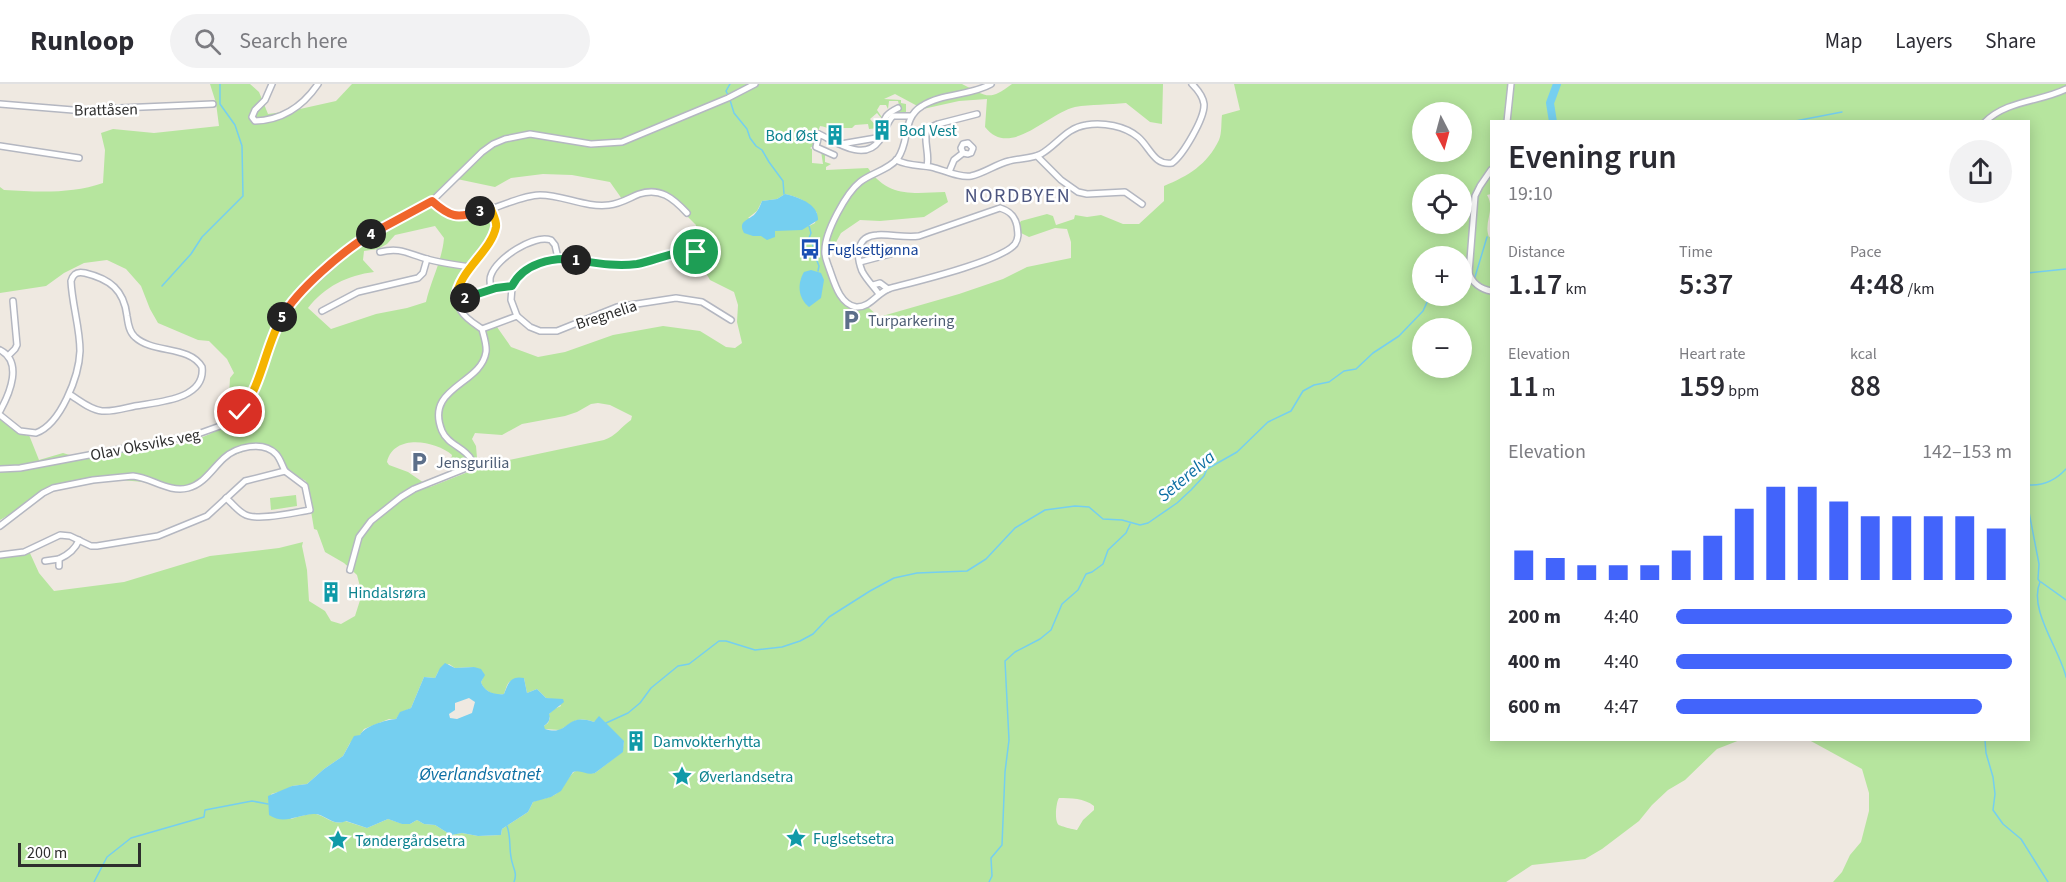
<!DOCTYPE html>
<meta charset="utf-8">
<style>
body{margin:0;font-family:"Source Sans 3",sans-serif;background:#f2f2f3;color:#2b2b33;height:100vh;display:flex;flex-direction:column;font-size:22px;white-space:nowrap}
*{box-sizing:border-box;margin:0}
p{font-size:20px;color:#7c7c81}
.icon{flex:none;width:33px;height:33px;fill:none;stroke:currentColor;stroke-width:2;stroke-linecap:round;stroke-linejoin:round}
.map{position:relative;flex:1;overflow:hidden}
.details{position:absolute;left:1490px;top:36px;width:540px;height:621px;display:flex;flex-direction:column;background:#fff;border-radius:0px;box-shadow:0 3px 15px #0003}
.details>*{flex:none}
.needle{width:39px;rotate:174deg}
.buttons{position:absolute;left:1412px;top:18px;display:grid;gap:12px}
.buttons a{display:grid;place-items:center;width:60px;height:60px;border-radius:50%;background:#fff;box-shadow:0 3px 15px #0003;font-size:30px}
.scale{position:absolute;left:18px;bottom:15px;width:123px;box-sizing:border-box;padding-left:6px;border:3px solid #2e2e2e;border-top:0;font-size:16px;line-height:21px;white-space:nowrap;color:#2e2e2e;-webkit-text-stroke:4px #fff;paint-order:stroke}
.pin{position:absolute;display:grid;place-items:center;width:51px;height:51px;color:#fff;margin:-26px;border:3px solid #fff;border-radius:50%;box-shadow:0 2px 6px #0007}
.km{position:absolute;width:30px;height:30px;margin:-15px;border-radius:50%;background:#222;color:#fff;font-size:16px;line-height:30px;text-align:center}
.round{display:grid;place-items:center;flex:none;width:63px;height:63px;border-radius:32px;background:#f2f2f3}
.summary{display:flex;align-items:center;justify-content:space-between;height:102px;padding:0 18px}
h1{font-size:33px;font-weight:600;line-height:45px}
.metrics{display:grid;grid-template-columns:repeat(3,1fr);gap:9px;height:102px;padding:6px 18px}
.metrics div{display:grid;align-content:center}
.metrics b{font-size:30px;font-weight:600}
.metrics small{font-size:16px;font-weight:400}
.metrics p{font-size:16px}
.chart{height:168px;padding:12px 18px}
.chart p{display:flex;justify-content:space-between}
.chart svg{width:100%;height:108px;margin-top:6px;stroke:#4264fb;stroke-width:6}
ul{padding:0 18px;list-style:none;font-size:20px}
li{display:grid;grid-template-columns:96px 72px 1fr;align-items:center;height:45px}
li i{height:15px;border-radius:8px;background:#4264fb}
header{display:flex;align-items:center;gap:36px;box-sizing:border-box;height:84px;padding:0 30px;background:#fff;border-bottom:2px solid #e1e1e2}
header strong{font-size:28px}
nav{display:flex;gap:33px;margin-inline-start:auto;font-size:21px}
.search{width:420px;height:54px;background:#f2f2f3;display:flex;align-items:center;gap:15px;box-sizing:border-box;padding:0 21px;border-radius:33px;color:#7c7c81;font-size:22px}
.map>svg:first-child{display:block}
.green{fill:#b6e59e;fill-rule:evenodd}
.water{fill:#75cff0;fill-rule:evenodd}
.lines{fill:none;stroke-linecap:round;stroke-linejoin:round}
.stream{stroke:#75cff0;stroke-width:1.5}
.river{stroke:#75cff0;stroke-width:8}
.minor-casing{stroke:#b4b7c1;stroke-width:8}
.minor{stroke:#fff;stroke-width:5}
.split-1-casing{stroke:#fff;stroke-width:12}
.split-2-casing{stroke:#fff;stroke-width:12}
.split-3-casing{stroke:#fff;stroke-width:12}
.split-4-casing{stroke:#fff;stroke-width:12}
.split-5-casing{stroke:#fff;stroke-width:12}
.split-6-casing{stroke:#fff;stroke-width:12}
.split-1{stroke:#22a559;stroke-width:8}
.split-2{stroke:#22a559;stroke-width:8}
.split-3{stroke:#f5b400;stroke-width:8}
.split-4{stroke:#f0652b;stroke-width:8}
.split-5{stroke:#f0652b;stroke-width:8}
.split-6{stroke:#f5b400;stroke-width:8}
.labels{text-anchor:middle;stroke-width:5;stroke-linejoin:round;paint-order:stroke}
.street-label{font-size:16px;fill:#2e2e2e;stroke:#fff}
.culture-label{font-size:16px;fill:#0d838f;stroke:#fff;text-anchor:start}
.transit-label{font-size:16px;fill:#164399;stroke:#fff;text-anchor:start}
.service-label{font-size:16px;fill:#4e5e75;stroke:#fff;text-anchor:start}
.water-label{font-size:18px;font-style:italic;fill:#0d6fa3;stroke:#fff}
.quarter-label{font-size:20px;letter-spacing:1.5px;fill:#4d5680;stroke:#fff}
</style>
<header>
<strong>Runloop</strong>
<div class="search"><svg class="icon" aria-label="search" viewBox="0 0 24 24"><circle cx="10" cy="10" r="6"/><path d="M15 15l6 6"/></svg>Search here</div>
<nav><a>Map</a><a>Layers</a><a>Share</a></nav>
</header>
<div class="map">
<svg width="2066" height="798" viewBox="0 0 2066 798">
<rect width="100%" height="100%" fill="#efe9e1"/>
<!-- green -->
<g class="green">
<path d="M210,0H250L259,8L268,30L291,27L336,17L352,0H962C987,12 988,18 1012,0H1163L1162,40L1150,38L1126,19C1109,21 1091,20 1075,23C1046,30 1010,75 985,43L987,15L959,17L923,25L895,10L884,15L901,16V19L906,20V28L894,30L885,37L900,24L898,17H889L888,25L886,21H880L877,26L883,35L882,38V35L877,29L870,35L878,44L869,45L868,40L855,41L852,44H841L839,48L843,53V57L838,58C839,49 828,43 820,42L813,62L810,64L812,65V79L823,80L821,67L825,69V78L831,80L826,83V86C840,85 853,85 868,84C888,114 913,109 945,108L948,118L924,133L880,137L860,136L841,149L829,171V181L835,202L847,216L858,223L869,224L879,233L959,210L1003,195L1027,183L1071,174V158L1067,145L1055,144L1029,153L1021,149L1019,140L1021,137L1047,130L1053,132L1056,141L1074,135L1075,131L1087,133L1101,131L1123,140H1139L1164,117V102C1188,92 1207,81 1219,56C1222,49 1221,39 1222,31L1240,26L1234,0H2066V798H1833L1842,788L1850,771L1861,758L1869,727V709L1862,685L1809,656H2028V38H1491V110L1487,111C1496,126 1483,138 1489,153L1491,152V656H1740L1717,665L1685,696L1668,706L1652,721L1639,737L1602,765L1585,775L1532,781L1506,798H0V470L29,467L39,489L54,507L124,498L210,472L279,464L303,458L302,462L307,486L309,517L325,527L331,537L341,540L355,532L362,510L357,491L344,479L325,468L317,446L314,445L306,397L283,385L269,365L248,366L226,374L189,405H167L144,398L120,396L49,405L14,428L0,436V332L27,352L29,351L39,376L63,369L73,372L188,359L210,350L247,328L241,320L229,312L230,294L234,289L227,275L209,257L198,256L158,239L150,225L141,202L126,185L107,176L84,179L64,189L46,202L0,209V103L4,106C38,108 71,110 103,99L105,66L101,49L113,45L154,49L219,42L216,19ZM1422,28H1461V68H1422ZM543,90L572,91L610,98L622,115L649,107L665,110L696,141L693,156L702,182L710,196L734,208L738,221L737,238L742,259L735,264L726,263L700,247L663,242L613,251L565,268L538,273L511,263L497,243L482,244L463,231L458,205C466,192 498,149 492,135C486,119 450,153 433,117L457,95L495,103L511,94ZM1422,100H1461V140H1422ZM785,110C802,114 805,117 817,129L815,139L809,142L748,134L757,127L762,117L777,115ZM435,142L444,154C442,177 431,196 426,218L407,224L376,230L331,245L308,224C324,203 348,191 374,188L363,176L364,167L378,165L387,160L395,151ZM1422,172H1461V212H1422ZM1422,244H1461V284H1422ZM598,319L610,321L632,332L631,336C621,343 616,352 604,356L486,381L430,403L408,388L389,381L387,378C394,349 436,357 452,371L450,381L453,384L469,374H477L476,362L472,355L475,349L502,351L522,340L565,332L577,328L591,320ZM449,580L455,584L474,583L483,594L481,598C484,608 495,612 504,610C509,595 508,597 524,594L527,609L537,605L546,614L557,616L561,622L554,625L548,631L550,634L548,639L544,642V645L560,646C574,638 576,632 594,638L597,636L624,658L622,668L595,689C588,690 582,685 576,687C570,689 564,704 556,710C549,715 540,714 533,718L528,728L502,745L501,751L478,752L462,749L451,751L435,741L424,740L417,736L410,740H403L388,735L367,744L345,737C334,742 327,733 316,730C310,729 298,733 291,735L271,710L286,706L292,702L307,700L324,685L343,672L350,659L360,651L364,645L389,635H396L400,629L411,624L424,593L435,594L438,588ZM1059,714C1071,714 1084,714 1094,722V726L1083,736L1077,746C1075,746 1060,742 1059,741C1054,738 1056,718 1059,714Z"/>
<polygon points="296,411 297,422 271,426 270,414"/>
</g>
<!-- water -->
<g class="water">
<path d="M785,110C798,113 819,120 818,136L802,146L775,147V153L767,156L761,152H753L744,149C738,138 746,137 754,131C758,127 760,122 762,117L777,115Z"/>
<path d="M811,186L821,189L824,196L821,214L809,223C798,214 797,200 804,188Z"/>
<path d="M445,579L455,584L474,583L481,585L485,591L481,598C484,608 495,611 504,610C508,600 510,591 524,594L527,609L537,605L546,614L563,615L564,618L549,630C551,636 548,639 544,642L545,645C570,653 564,628 594,638L599,632L624,657L623,668L595,689C587,692 581,685 573,688L561,707L551,713L533,718L528,728L502,745L501,751L478,752L462,749L451,751L435,741L424,740L417,736L410,740H402L388,735L367,744L346,737C332,743 325,729 313,730C297,731 284,741 269,731L268,712L292,702L307,700L324,685L343,672L354,652L360,651C365,642 385,636 396,635L400,628L411,624L424,593L435,594L440,584ZM469,614L475,618L472,629L457,635L450,634L449,630L455,626V619Z"/>
</g>
<g class="lines">
<!-- stream -->
<g class="stream">
<polyline points="728,11 726,7 730,0"/>
<polyline points="730,16 734,29 747,45 750,54 756,62 762,66 769,78 783,97 784,110"/>
<polyline points="1790,38 1842,28"/>
<polyline points="809,142 811,149 809,154 811,156 813,162"/>
<polyline points="815,172 819,182 818,187"/>
<polyline points="2028,189 2066,185"/>
<polyline points="1475,193 1487,153"/>
<polyline points="162,202 191,170 202,153 243,112 242,62 235,41 220,20 220,0"/>
<polyline points="1461,206 1472,197"/>
<path d="M2028,401C2043,402 2056,396 2066,385"/>
<path d="M2028,423L2039,480L2038,495L2040,498C2028,525 2060,566 2066,593"/>
<polyline points="2041,498 2066,516"/>
<polyline points="606,639 628,629 640,619 651,604 678,582 689,580 719,557 726,557 755,566 782,563 800,557 813,550 829,533 870,507 894,494 917,489 967,487 986,475 1015,444 1045,426 1075,422 1089,423 1103,435 1122,436 1140,441 1148,439 1177,419 1191,406 1204,392 1207,385 1237,368 1268,338 1291,327 1303,307 1314,301 1329,298 1344,287 1356,285 1373,269 1399,252 1423,227 1428,216 1442,212"/>
<polyline points="1985,656 1986,669 1993,693 1995,710 1993,726 2003,740 2021,755 2048,798"/>
<path d="M507,742C511,753 509,762 511,773C512,783 518,788 514,798"/>
<polyline points="94,798 107,773 131,754 204,733 205,726 252,717 268,720"/>
<polyline points="989,798 992,792 991,774 1002,761 1005,688 1009,656 1005,577 1015,568 1040,555 1051,546 1062,520 1078,506 1086,490 1092,488 1103,480 1108,466 1126,449 1130,440"/>
</g>
<!-- river -->
<polyline class="river" points="1553,38 1550,19 1557,0"/>
<!-- minor casing -->
<g class="minor-casing">
<g id="minor">
<path d="M272,0L265,16L255,26L252,33L255,37C283,36 303,22 318,0"/>
<polyline points="0,20 73,26 213,20"/>
<polyline points="1507,38 1511,0"/>
<path d="M1985,38C2007,16 2040,18 2066,5"/>
<path d="M884,46C882,33 888,29 898,24"/>
<polyline points="841,60 882,53"/>
<polyline points="0,62 79,74"/>
<path d="M834,71L816,63L819,50C836,58 864,78 879,57C885,49 886,39 893,32H911"/>
<polyline points="1037,72 1061,96 1078,108 1087,110 1125,108 1142,120"/>
<path d="M896,76C908,82 919,81 931,83C944,86 959,94 971,92C985,89 996,80 1009,77C1019,74 1032,75 1041,70C1057,61 1066,44 1086,41C1103,38 1125,42 1138,53C1150,63 1154,82 1172,79C1183,71 1205,34 1204,20C1203,12 1198,6 1192,0"/>
<path d="M927,82C930,70 923,57 927,45L938,40L977,30"/>
<path d="M1491,86L1480,102L1475,112L1469,189C1472,199 1481,205 1491,207"/>
<polyline points="949,88 954,76 963,69 968,70 971,69 973,64 968,59 963,60 961,64 963,69"/>
<path d="M432,117C439,123 446,130 455,132C474,137 516,111 540,111C563,111 586,124 609,121C620,120 629,114 639,110C660,103 673,114 687,129"/>
<path d="M380,168C401,163 408,170 427,175C441,179 456,181 471,183"/>
<path d="M558,174C580,173 601,183 623,181C648,180 671,165 696,168"/>
<polyline points="860,178 894,169"/>
<polyline points="873,201 880,199 888,205"/>
<path d="M491,205C490,200 489,195 491,191C497,174 534,150 551,156L555,161L558,174C541,177 520,186 512,203"/>
<path d="M879,210C874,203 866,195 862,187C856,172 856,152 877,151C891,150 905,154 919,152L1000,124C1010,127 1015,132 1017,142C1018,149 1019,154 1015,160C1002,177 914,198 891,204C878,207 871,224 856,223C839,220 834,197 829,184C827,178 824,172 825,166C825,148 846,109 860,98C871,89 889,86 898,74C910,57 902,34 922,22C942,9 970,12 991,0"/>
<path d="M456,214C476,214 492,201 512,203L511,216L517,232"/>
<polyline points="322,227 358,208 418,194 423,189 427,175"/>
<polyline points="482,245 517,232 530,243 540,247 557,247 617,223 676,214 702,218 731,236"/>
<path d="M0,266C23,278 10,309 0,327"/>
<polyline points="8,272 15,265 17,261 13,217"/>
<path d="M0,331L20,347L36,349C61,340 79,292 80,267C80,244 72,220 71,197C73,190 77,187 85,189C110,195 124,206 127,232C128,239 129,248 135,253C153,270 189,261 202,283C206,316 157,318 135,322C125,324 113,328 102,327C90,326 79,316 69,310"/>
<polyline points="0,385 20,384 195,351 223,341 247,319 254,307 273,250 284,229 298,212 359,157 432,117 482,68 493,60 505,55 530,50 591,60 622,58 728,14 755,0"/>
<path d="M226,414C232,419 238,427 244,430C256,438 296,428 310,426L305,402L285,387"/>
<path d="M0,442L43,409L53,404L93,396L133,392C152,394 169,409 188,404C204,400 212,385 224,374C236,363 263,356 276,370C280,374 282,381 285,387"/>
<polyline points="0,471 24,468 60,451 70,452 91,462 97,462 158,452 207,432 245,397 285,387"/>
<polyline points="45,477 59,475"/>
<path d="M59,482V475C68,471 75,466 79,456"/>
<path d="M350,486L359,453L371,437L401,413L414,405L464,385L469,380L471,375C464,363 448,361 442,347C424,303 481,301 486,268C487,261 484,253 482,245C475,240 466,235 461,227C445,202 482,170 494,149L496,139L491,125"/>
</g>
</g>
<!-- minor -->
<use href="#minor" class="minor"/>
</g>
<g class="lines">
<!-- split-1 casing -->
<g class="split-1-casing">
<path id="split-1" d="M576,176C596,179 616,183 637,180C657,176 675,166 696,168"/>
</g>
<!-- split-2 casing -->
<g class="split-2-casing">
<path id="split-2" d="M465,214L496,204L512,202C523,180 553,172 576,176"/>
</g>
<!-- split-3 casing -->
<g class="split-3-casing">
<path id="split-3" d="M465,214H456C459,186 491,168 496,143C497,137 493,131 491,125L480,127"/>
</g>
<!-- split-4 casing -->
<g class="split-4-casing">
<path id="split-4" d="M371,150L432,117C450,133 457,135 480,127"/>
</g>
<!-- split-5 casing -->
<g class="split-5-casing">
<path id="split-5" d="M282,233C297,206 344,166 371,150"/>
</g>
<!-- split-6 casing -->
<g class="split-6-casing">
<path id="split-6" d="M240,328C262,303 265,262 282,233"/>
</g>
<!-- split-1 -->
<use href="#split-1" class="split-1"/>
<!-- split-2 -->
<use href="#split-2" class="split-2"/>
<!-- split-3 -->
<use href="#split-3" class="split-3"/>
<!-- split-4 -->
<use href="#split-4" class="split-4"/>
<!-- split-5 -->
<use href="#split-5" class="split-5"/>
<!-- split-6 -->
<use href="#split-6" class="split-6"/>
</g>
<!-- icons -->
<defs>
<g id="building-bare" transform="scale(1.62)"><path d="M-4-6H4V6H1V3H-1V6H-4ZM-2.5-4.3h1.7v1.8h-1.7ZM.8-4.3h1.7v1.8H.8ZM-2.5-1h1.7V.8h-1.7ZM.8-1h1.7V.8H.8Z" fill="#0f9aa8" stroke="#fff" stroke-width="2.5" paint-order="stroke"/></g>
<g id="bus-bare" transform="scale(1.62)"><path d="M-5-6H5V4H4V6H2V4H-2V6H-4V4H-5ZM-3.5-4V0h7V-4ZM-3.5 1.2v1.5H-2V1.2ZM2 1.2v1.5H3.5V1.2Z" fill="#1a4fb4" stroke="#fff" stroke-width="2.5" paint-order="stroke"/></g>
<g id="parking-bare" transform="scale(1.62)"><path d="M-3.5-5.5H1a3.5 3.5 0 0 1 0 7H-1V5.5H-3.5ZM-1-3.4V-.6H.8a1.4 1.4 0 0 0 0-2.8Z" fill="#5c6f8a" stroke="#fff" stroke-width="2.5" paint-order="stroke"/></g>
<g id="sight-bare" transform="scale(1.62)"><path d="M0-6L1.8-2.2L6-1.7L2.9 1.2L3.7 5.4L0 3.3L-3.7 5.4L-2.9 1.2L-6-1.7L-1.8-2.2Z" fill="#0f9aa8" stroke="#fff" stroke-width="2.5" paint-order="stroke"/></g>
</defs>
<g fill-rule="evenodd">
<use href="#building-bare" x="882" y="46"/>
<use href="#building-bare" x="835" y="51"/>
<use href="#bus-bare" x="810" y="165"/>
<use href="#parking-bare" x="851" y="236"/>
<use href="#parking-bare" x="419" y="378"/>
<use href="#building-bare" x="331" y="508"/>
<use href="#building-bare" x="636" y="657"/>
<use href="#sight-bare" x="682" y="692"/>
<use href="#sight-bare" x="796" y="754"/>
<use href="#sight-bare" x="338" y="756"/>
</g>
<g class="labels">
<!-- street labels -->
<g class="street-label">
<text transform="translate(106 25) rotate(-1)" y="6">Brattåsen</text>
<text transform="translate(606 230) rotate(-18)" y="6">Bregnelia</text>
<text transform="translate(145 360) rotate(-11)" y="6">Olav Oksviks veg</text>
</g>
<!-- culture labels -->
<g class="culture-label">
<text x="899" y="52">Bod Vest</text>
<text x="818" y="57" text-anchor="end">Bod Øst</text>
<text x="348" y="514">Hindalsrøra</text>
<text x="653" y="663">Damvokterhytta</text>
<text x="699" y="698">Øverlandsetra</text>
<text x="813" y="760">Fuglsetsetra</text>
<text x="355" y="762">Tøndergårdsetra</text>
</g>
<!-- transit labels -->
<g class="transit-label">
<text x="827" y="171">Fuglsettjønna</text>
</g>
<!-- service labels -->
<g class="service-label">
<text x="868" y="242">Turparkering</text>
<text x="436" y="384">Jensgurilia</text>
</g>
<!-- water labels -->
<g class="water-label">
<text transform="translate(1186 392) rotate(-40)" y="6">Seterelva</text>
<text x="480" y="696">Øverlandsvatnet</text>
</g>
<!-- quarter labels -->
<g class="quarter-label">
<text x="1018" y="118">NORDBYEN</text>
</g>
</g>
</svg>
<div class="buttons">
<a><svg class="needle" viewBox="-14 -14 28 28"><path d="M0-13l5 13h-10z" fill="#e53935"/><path d="M0 13l5-13h-10z" fill="#7c7c81"/></svg></a>
<a><svg class="icon" aria-label="locate" viewBox="0 0 24 24"><circle cx="12" cy="12" r="6"/><path d="M12 2v4M12 18v4M2 12h4M18 12h4"/></svg></a>
<a>+</a>
<a>−</a>
</div>
<div class="scale">200 m</div>
<div class="pin" style="left:696px;top:168px;background:#1e9e55"><svg class="icon" aria-label="arrive" viewBox="0 0 24 24"><path d="M6 21V4h12l-3 4 3 4H6"/></svg></div>
<div class="pin" style="left:240px;top:328px;background:#d93025"><svg class="icon" aria-label="check" viewBox="0 0 24 24"><path d="M5 12l5 5 9-10"/></svg></div>
<b class="km" style="left:576px;top:176px">1</b>
<b class="km" style="left:465px;top:214px">2</b>
<b class="km" style="left:480px;top:127px">3</b>
<b class="km" style="left:371px;top:150px">4</b>
<b class="km" style="left:282px;top:233px">5</b>
<section class="details">
<div class="summary"><div><h1>Evening run</h1><p>19:10</p></div><a class="round"><svg class="icon" aria-label="share" viewBox="0 0 24 24"><path d="M12 15V3M7 8l5-5 5 5M5 13v7h14v-7"/></svg></a></div>
<div class="metrics">
<div><p>Distance</p><b>1.17<small> km</small></b></div>
<div><p>Time</p><b>5:37</b></div>
<div><p>Pace</p><b>4:48<small> /km</small></b></div>
</div>
<div class="metrics">
<div><p>Elevation</p><b>11<small> m</small></b></div>
<div><p>Heart rate</p><b>159<small> bpm</small></b></div>
<div><p>kcal</p><b>88</b></div>
</div>
<div class="chart"><p><span>Elevation</span>142–153 m</p>
<svg viewBox="0 0 160 44" preserveAspectRatio="none"><path d="M5 44V32M15 44V35M25 44V38M35 44V38M45 44V38M55 44V32M65 44V26M75 44V15M85 44V6M95 44V6M105 44V12M115 44V18M125 44V18M135 44V18M145 44V18M155 44V23"/></svg>
</div>
<ul>
<li><b>200 m</b>4:40<i style="width:100%"></i></li>
<li><b>400 m</b>4:40<i style="width:100%"></i></li>
<li><b>600 m</b>4:47<i style="width:91%"></i></li>
</ul>
</section>
</div>
